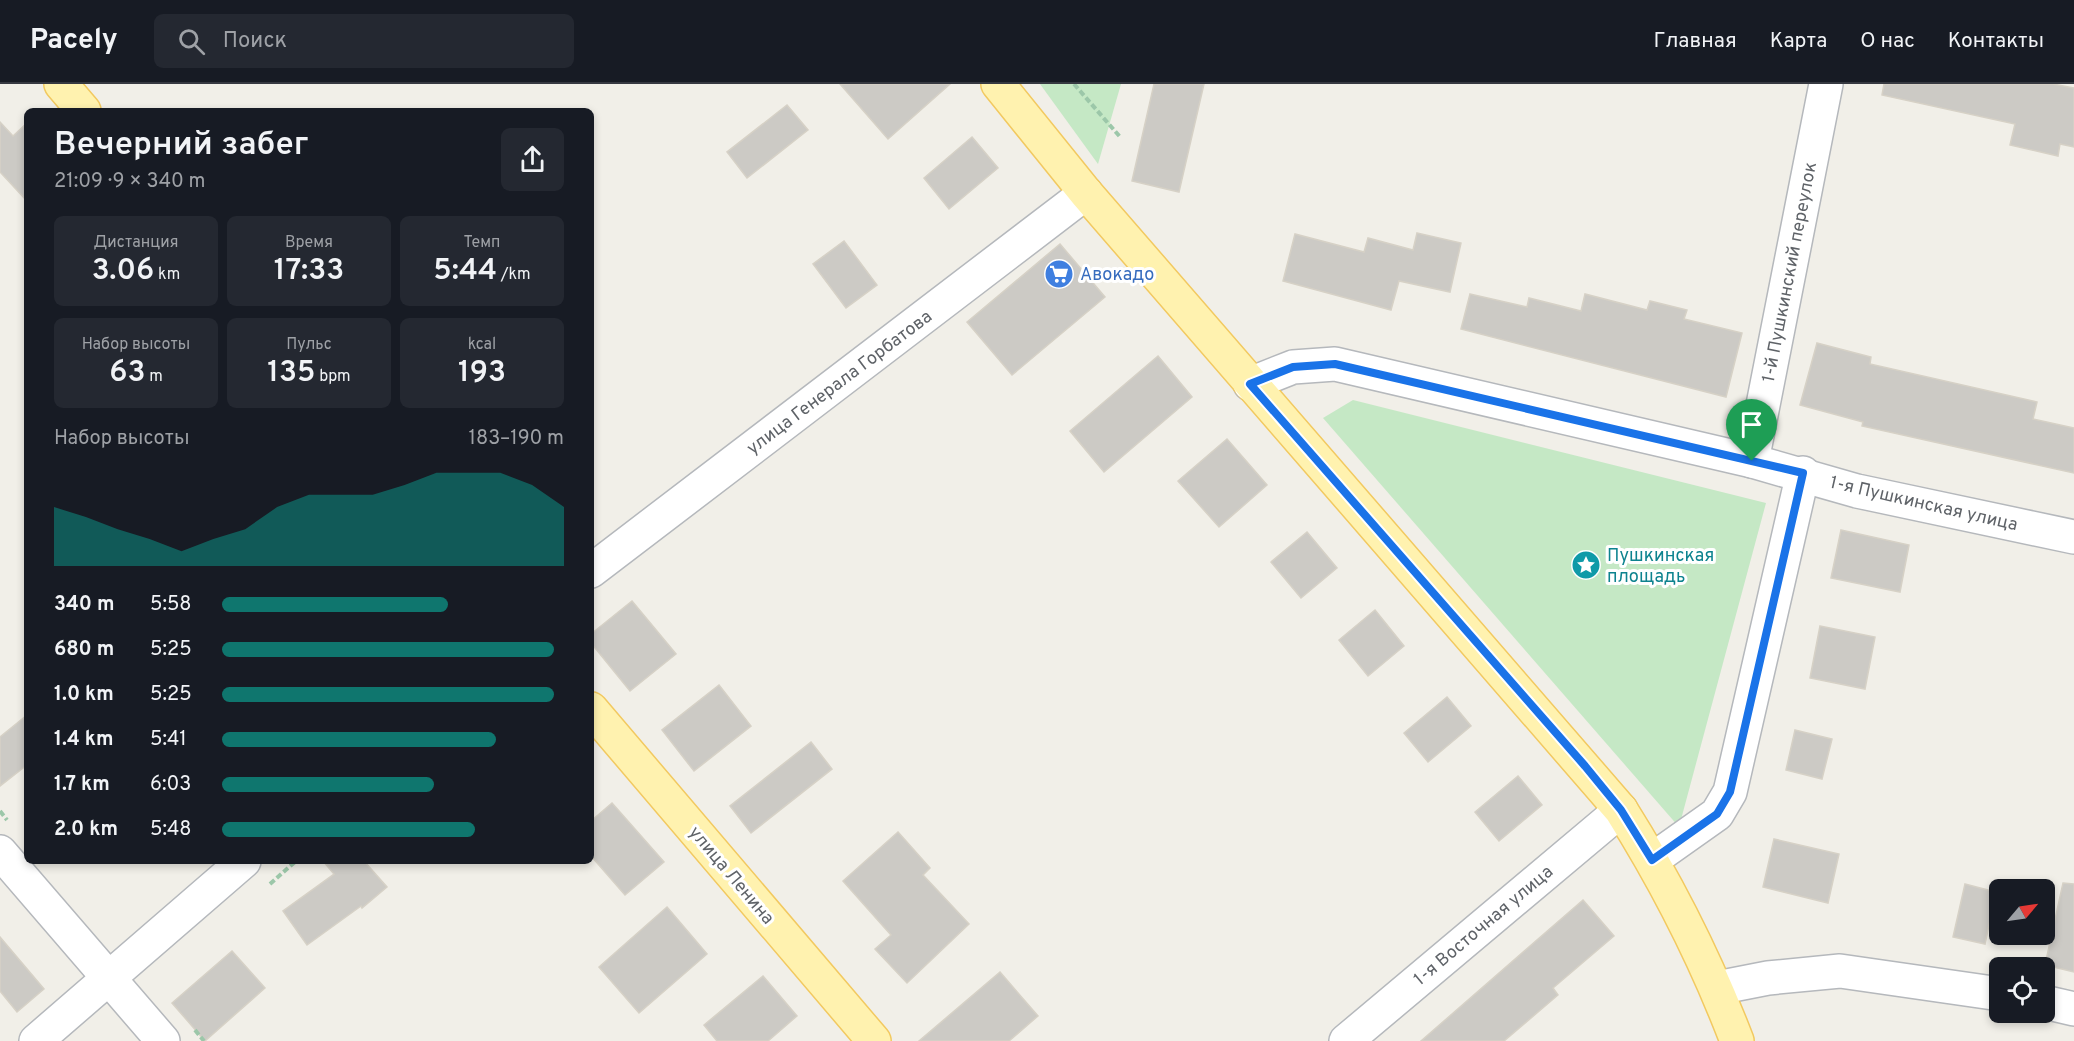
<!DOCTYPE html>
<html lang="ru">
<meta charset="utf-8">
<style>
body{margin:0;font-family:Overpass,sans-serif;background:#242831;color:#f1f3f6;height:100vh;display:flex;flex-direction:column;font-size:22px;white-space:nowrap}
*{box-sizing:border-box;margin:0}
p{font-size:20px;color:#9ea1a6}
.icon{flex:none;width:33px;height:33px;fill:none;stroke:currentColor;stroke-width:2;stroke-linecap:round;stroke-linejoin:round}
.map{position:relative;flex:1;overflow:hidden}
.sheet{position:absolute;left:24px;top:24px;width:570px;height:756px;display:flex;flex-direction:column;background:#171b24;border-radius:9px;box-shadow:0 3px 9px #0003}
.sheet>*{flex:none}
.needle{width:39px;rotate:61deg}
.fabs{position:absolute;left:1989px;top:795px;display:grid;gap:12px}
.fabs a{display:grid;place-items:center;width:66px;height:66px;border-radius:9px;background:#171b24;box-shadow:0 3px 9px #0003;font-size:30px}
.pin{position:absolute;display:grid;place-items:center;width:51px;height:51px;color:#fff;margin:-62px -26px;border-radius:50% 50% 50% 0;rotate:-45deg;box-shadow:0 0 6px #0007}
.pin .icon{rotate:45deg}
.round{display:grid;place-items:center;flex:none;width:63px;height:63px;border-radius:9px;background:#242831}
.overview{display:flex;align-items:center;justify-content:space-between;height:102px;padding:0 30px}
h1{font-size:33px;font-weight:600;line-height:45px}
.metrics{display:grid;grid-template-columns:repeat(3,1fr);gap:9px;height:102px;padding:6px 30px}
.metrics div{display:grid;align-content:center;border-radius:9px;background:#242831;text-align:center}
.metrics b{font-size:30px;font-weight:600}
.metrics small{font-size:16px;font-weight:400}
.metrics p{font-size:16px}
.chart{height:168px;padding:12px 30px}
.chart p{display:flex;justify-content:space-between}
.chart svg{width:100%;height:108px;margin-top:6px;fill:#0f766e;opacity:.7}
ul{padding:0 30px;list-style:none;font-size:20px}
li{display:grid;grid-template-columns:96px 72px 1fr;align-items:center;height:45px}
li i{height:15px;border-radius:8px;background:#0f766e}
header{display:flex;align-items:center;gap:36px;box-sizing:border-box;height:84px;padding:0 30px;background:#171b24;border-bottom:2px solid #363941}
header strong{font-size:28px}
nav{display:flex;gap:33px;margin-inline-start:auto;font-size:21px}
.search{width:420px;height:54px;background:#242831;display:flex;align-items:center;gap:15px;box-sizing:border-box;padding:0 21px;border-radius:9px;color:#9ea1a6;font-size:22px}
.map>svg:first-child{display:block}
.green{fill:#c5e8c5}
.building{fill:#cccac5;stroke:#d6d1c6;stroke-width:1.5}
.lines{fill:none;stroke-linecap:round;stroke-linejoin:round}
.minor-casing{stroke:#b5b8bc;stroke-width:36}
.major-casing{stroke:#f2c960;stroke-width:36}
.path{stroke:#9cc7a9;stroke-width:4;stroke-dasharray:6 3;stroke-linecap:butt}
.minor{stroke:#fff;stroke-width:33}
.major{stroke:#fff2af;stroke-width:33}
.route-casing{stroke:#fff;stroke-width:12}
.route{stroke:#1a73e8;stroke-width:8}
.labels{text-anchor:middle;stroke-width:6;stroke-linejoin:round;paint-order:stroke}
.street-label{font-size:18px;fill:#5f6368;stroke:#fff}
.shop-label{font-size:18px;fill:#366cbe;stroke:#fff;text-anchor:start}
.culture-label{font-size:18px;fill:#0d838f;stroke:#fff;text-anchor:start}
</style>
<header>
<strong>Pacely</strong>
<div class="search"><svg class="icon" aria-label="search" viewBox="0 0 24 24"><circle cx="10" cy="10" r="6"/><path d="M15 15l6 6"/></svg>Поиск</div>
<nav><a>Главная</a><a>Карта</a><a>О нас</a><a>Контакты</a></nav>
</header>
<div class="map">
<svg width="2074" height="957" viewBox="0 0 2074 957">
<rect width="100%" height="100%" fill="#f1efe8"/>
<!-- green -->
<g class="green">
<polygon points="1040,0 1121,0 1098,80"/>
<polygon points="1353,316 1766,419 1679,743 1323,334"/>
</g>
<!-- building -->
<g class="building">
<polygon points="840,0 950,0 888,55"/>
<polygon points="1154,0 1204,0 1179,108 1132,97"/>
<polygon points="1884,0 2053,0 2074,4 2074,63 2060,60 2058,72 2010,61 2015,40 1882,11"/>
<polygon points="787,21 808,46 747,94 727,68"/>
<polygon points="0,38 13,52 27,39 27,117 0,88"/>
<polygon points="972,53 998,84 949,125 924,94"/>
<polygon points="1417,149 1461,159 1450,208 1399,197 1391,226 1283,197 1295,150 1364,168 1368,154 1413,166"/>
<polygon points="844,157 877,201 846,224 813,180"/>
<polygon points="1060,160 1105,213 1012,291 967,238"/>
<polygon points="1470,210 1527,223 1529,214 1581,227 1585,210 1647,226 1650,217 1687,226 1684,235 1742,249 1726,313 1461,245"/>
<polygon points="1817,259 1871,273 1870,280 2037,318 2033,335 2074,344 2074,389 1862,342 1863,338 1800,321"/>
<polygon points="1158,272 1192,313 1104,388 1070,347"/>
<polygon points="1227,355 1267,401 1219,443 1178,397"/>
<polygon points="1841,446 1909,461 1900,508 1831,494"/>
<polygon points="1307,448 1337,484 1301,514 1271,478"/>
<polygon points="632,517 676,570 630,607 591,559 591,550"/>
<polygon points="1375,526 1404,562 1368,592 1339,556"/>
<polygon points="1820,542 1875,553 1865,605 1810,594"/>
<polygon points="719,601 751,642 694,687 662,646"/>
<polygon points="1447,613 1471,642 1428,678 1404,649"/>
<polygon points="27,631 27,681 0,702 0,653"/>
<polygon points="1795,646 1832,655 1822,695 1786,686"/>
<polygon points="811,658 832,685 751,749 730,722"/>
<polygon points="1518,692 1542,721 1499,757 1475,728"/>
<polygon points="612,719 664,778 625,811 591,772 591,737"/>
<polygon points="898,748 930,784 923,791 969,840 907,899 875,865 891,851 843,797"/>
<polygon points="1774,755 1839,770 1828,819 1763,803"/>
<polygon points="323,777 364,777 387,803 362,824 361,822 307,861 283,827 334,790"/>
<polygon points="2063,799 2074,800 2074,888 2045,881"/>
<polygon points="1965,800 1996,808 1985,860 1953,853"/>
<polygon points="1583,816 1614,852 1553,904 1558,911 1504,957 1421,957"/>
<polygon points="667,823 707,870 639,929 599,883"/>
<polygon points="0,853 44,905 17,928 0,907"/>
<polygon points="232,867 265,904 205,957 172,919"/>
<polygon points="1000,888 1038,932 1009,957 919,957"/>
<polygon points="763,892 797,932 768,957 717,957 704,941"/>
</g>
<g class="lines">
<!-- minor casing -->
<g class="minor-casing">
<g id="minor">
<polyline points="1250,300 1293,283 1335,280 1752,377 1857,407 2074,453"/>
<polyline points="1752,377 1826,0"/>
<polyline points="591,487 1086,109"/>
<polyline points="0,768 163,957"/>
<polyline points="1652,776 1717,730 1730,708 1803,389"/>
<polyline points="1717,904 1768,894 1840,887 2000,910"/>
<polyline points="2044,918 2074,925"/>
<polyline points="36,957 244,777"/>
<polyline points="1346,957 1621,726"/>
</g>
</g>
<!-- major casing -->
<g class="major-casing">
<g id="major">
<polyline points="61,0 84,27"/>
<path d="M998,0L1086,109L1621,726C1667,799 1706,876 1737,957"/>
<polyline points="591,625 874,957"/>
</g>
</g>
<!-- path -->
<g class="path">
<polyline points="1074,0 1121,54"/>
<polyline points="0,727 7,736"/>
<polyline points="270,800 296,777"/>
<polyline points="195,946 204,957"/>
</g>
<!-- minor -->
<use href="#minor" class="minor"/>
<!-- major -->
<use href="#major" class="major"/>
</g>
<g class="lines">
<!-- route casing -->
<g class="route-casing">
<polygon id="route" points="1335,280 1803,389 1730,708 1717,730 1652,776 1621,726 1585,682 1250,300 1293,283"/>
</g>
<!-- route -->
<use href="#route" class="route"/>
</g>
<!-- icons -->
<defs>
<g id="supermarket-disc" transform="scale(1.5)"><circle r="9.5" fill="#3f7fe0" stroke="#fff"/><path d="M-6-5.5h2.5l.6 2H6L4.5 2H-2.5L-4.4-4H-6ZM-1.5 3.2a1.3 1.3 0 1 0 .1 0ZM3 3.2a1.3 1.3 0 1 0 .1 0Z" fill="#fff"/></g>
<g id="sight-disc" transform="scale(1.5)"><circle r="9.5" fill="#0f9aa8" stroke="#fff"/><path d="M0-6L1.8-2.2L6-1.7L2.9 1.2L3.7 5.4L0 3.3L-3.7 5.4L-2.9 1.2L-6-1.7L-1.8-2.2Z" fill="#fff"/></g>
</defs>
<g fill-rule="evenodd">
<use href="#supermarket-disc" x="1059" y="190"/>
<use href="#sight-disc" x="1586" y="481"/>
</g>
<g class="labels">
<!-- street labels -->
<g class="street-label">
<text transform="translate(1789 188) rotate(-79)" y="6">1-й Пушкинский переулок</text>
<text transform="translate(839 298) rotate(-37)" y="6">улица Генерала Горбатова</text>
<text transform="translate(1924 419) rotate(13)" y="6">1-я Пушкинская улица</text>
<text transform="translate(732 791) rotate(50)" y="6">улица Ленина</text>
<text transform="translate(1483 841) rotate(-40)" y="6">1-я Восточная улица</text>
</g>
<!-- shop labels -->
<g class="shop-label">
<text x="1080" y="196">Авокадо</text>
</g>
<!-- culture labels -->
<g class="culture-label">
<text x="1607" y="477">Пушкинская<tspan x="1607" dy="21">площадь</tspan></text>
</g>
</g>
</svg>
<div class="fabs">
<a><svg class="needle" viewBox="-14 -14 28 28"><path d="M0-13l5 13h-10z" fill="#e53935"/><path d="M0 13l5-13h-10z" fill="#9ea1a6"/></svg></a>
<a><svg class="icon" aria-label="locate" viewBox="0 0 24 24"><circle cx="12" cy="12" r="6"/><path d="M12 2v4M12 18v4M2 12h4M18 12h4"/></svg></a>
</div>
<div class="pin" style="left:1752px;top:377px;background:#1e9e55"><svg class="icon" aria-label="arrive" viewBox="0 0 24 24"><path d="M6 21V4h12l-3 4 3 4H6"/></svg></div>
<section class="sheet">
<div class="overview"><div><h1>Вечерний забег</h1><p>21:09 · 9 × 340 m</p></div><a class="round"><svg class="icon" aria-label="share" viewBox="0 0 24 24"><path d="M12 15V3M7 8l5-5 5 5M5 13v7h14v-7"/></svg></a></div>
<div class="metrics">
<div><p>Дистанция</p><b>3.06<small> km</small></b></div>
<div><p>Время</p><b>17:33</b></div>
<div><p>Темп</p><b>5:44<small> /km</small></b></div>
</div>
<div class="metrics">
<div><p>Набор высоты</p><b>63<small> m</small></b></div>
<div><p>Пульс</p><b>135<small> bpm</small></b></div>
<div><p>kcal</p><b>193</b></div>
</div>
<div class="chart"><p><span>Набор высоты</span>183–190 m</p>
<svg viewBox="0 0 160 44" preserveAspectRatio="none"><path d="M0 44V20L10 24L20 29L30 33L40 38L50 33L60 29L70 20L80 15L90 15L100 15L110 11L120 6L130 6L140 6L150 11L160 20V44z"/></svg>
</div>
<ul>
<li><b>340 m</b>5:58<i style="width:66%"></i></li>
<li><b>680 m</b>5:25<i style="width:97%"></i></li>
<li><b>1.0 km</b>5:25<i style="width:97%"></i></li>
<li><b>1.4 km</b>5:41<i style="width:80%"></i></li>
<li><b>1.7 km</b>6:03<i style="width:62%"></i></li>
<li><b>2.0 km</b>5:48<i style="width:74%"></i></li>
</ul>
</section>
</div>
